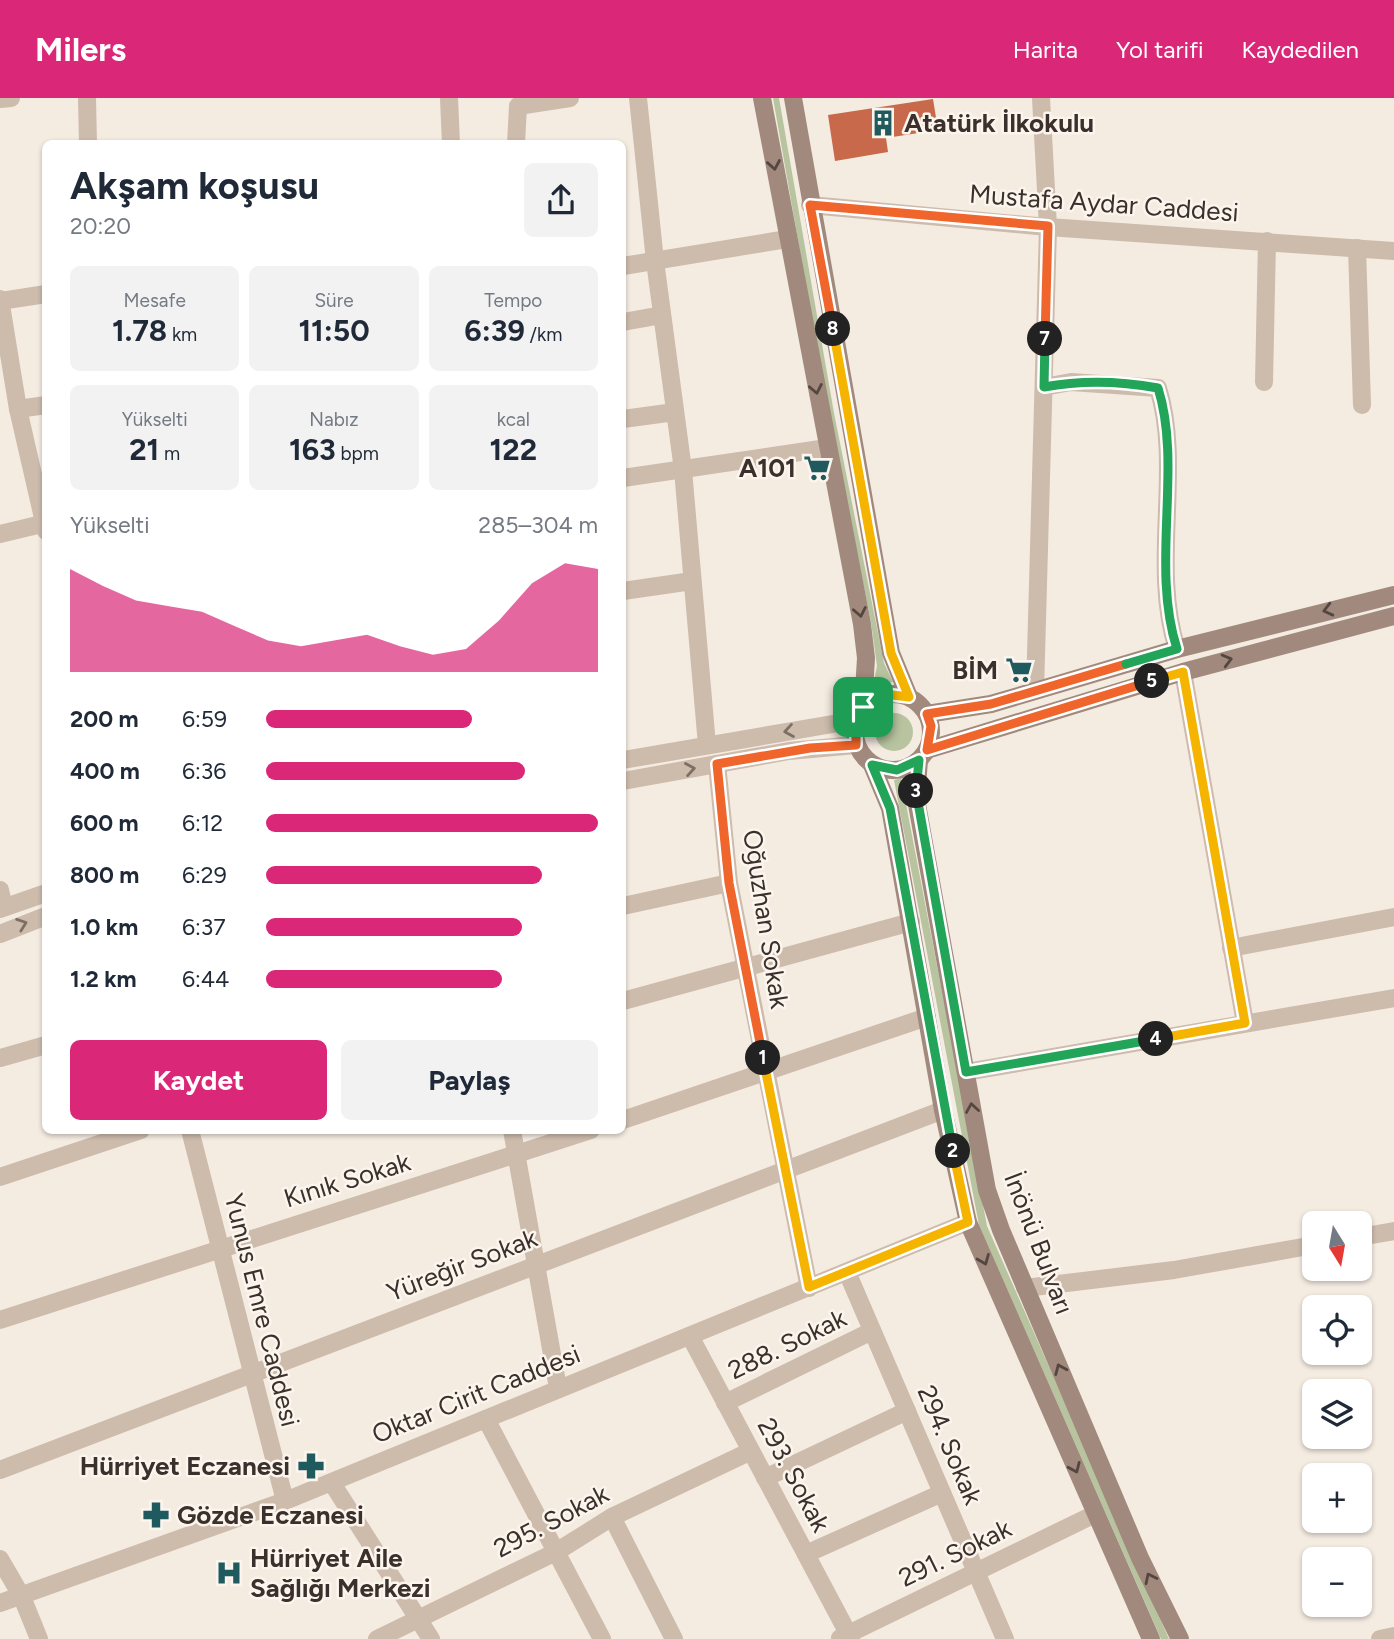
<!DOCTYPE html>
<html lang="tr">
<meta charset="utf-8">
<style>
body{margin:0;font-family:Figtree,sans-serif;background:#f2f2f3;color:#1f2937;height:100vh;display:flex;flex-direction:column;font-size:26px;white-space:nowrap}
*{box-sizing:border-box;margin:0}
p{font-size:23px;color:#747a83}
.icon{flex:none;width:38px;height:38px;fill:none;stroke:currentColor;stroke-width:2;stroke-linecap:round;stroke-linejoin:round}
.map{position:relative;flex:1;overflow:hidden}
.sheet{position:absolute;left:42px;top:42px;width:584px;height:994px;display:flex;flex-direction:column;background:#fff;border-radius:10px;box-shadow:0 2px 5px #0004}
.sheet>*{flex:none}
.needle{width:46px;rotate:169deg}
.fabs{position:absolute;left:1302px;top:1113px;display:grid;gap:14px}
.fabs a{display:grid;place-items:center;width:70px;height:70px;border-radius:10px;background:#fff;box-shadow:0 2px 5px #0004;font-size:35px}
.pin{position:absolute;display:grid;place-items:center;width:60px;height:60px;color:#fff;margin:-30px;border-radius:14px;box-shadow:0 4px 10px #0006}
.km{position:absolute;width:35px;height:35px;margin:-18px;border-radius:50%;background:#222;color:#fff;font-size:19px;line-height:35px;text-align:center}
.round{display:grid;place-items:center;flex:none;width:74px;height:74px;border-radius:10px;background:#f2f2f3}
.headline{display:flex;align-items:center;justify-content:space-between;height:119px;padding:0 28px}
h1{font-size:38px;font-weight:700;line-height:52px}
.stats{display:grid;grid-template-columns:repeat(3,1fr);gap:10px;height:119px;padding:7px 28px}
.stats div{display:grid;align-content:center;border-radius:10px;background:#f2f2f3;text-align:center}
.stats b{font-size:30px;font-weight:700}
.stats small{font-size:19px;font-weight:400}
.stats p{font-size:19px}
.chart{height:196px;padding:14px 28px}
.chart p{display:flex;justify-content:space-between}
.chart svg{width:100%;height:126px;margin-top:7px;fill:#db2777;opacity:.7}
.primary-button{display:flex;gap:14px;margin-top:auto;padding:14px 28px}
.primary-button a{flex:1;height:80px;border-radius:10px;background:#db2777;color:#fff;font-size:28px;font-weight:700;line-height:80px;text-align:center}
.primary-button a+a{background:#f2f2f3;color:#1f2937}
ul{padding:0 28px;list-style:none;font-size:23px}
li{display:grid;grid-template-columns:112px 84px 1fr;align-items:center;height:52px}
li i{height:18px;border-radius:9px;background:#db2777}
header{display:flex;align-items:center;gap:42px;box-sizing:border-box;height:98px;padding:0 35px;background:#db2777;color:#fff}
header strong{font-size:33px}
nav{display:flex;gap:38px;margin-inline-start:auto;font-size:24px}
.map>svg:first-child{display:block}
.green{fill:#b8c4a0}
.building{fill:#c8694b}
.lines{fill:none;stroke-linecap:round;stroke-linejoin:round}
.minor{stroke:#cdbbac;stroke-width:18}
.tertiary{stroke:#cdbbac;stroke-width:18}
.secondary{stroke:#a18a7d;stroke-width:18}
.oneway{stroke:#544640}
.oneway2{stroke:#7d6f65}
.split-1-casing{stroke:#fff;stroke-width:14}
.split-2-casing{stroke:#fff;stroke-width:14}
.split-3-casing{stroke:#fff;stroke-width:14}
.split-4-casing{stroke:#fff;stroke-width:14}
.split-5-casing{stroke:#fff;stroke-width:14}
.split-6-casing{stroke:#fff;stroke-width:14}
.split-7-casing{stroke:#fff;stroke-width:14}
.split-8-casing{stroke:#fff;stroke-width:14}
.split-9-casing{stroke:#fff;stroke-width:14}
.split-1{stroke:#f0652b;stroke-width:9}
.split-2{stroke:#f5b400;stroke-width:9}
.split-3{stroke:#22a559;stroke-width:9}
.split-4{stroke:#22a559;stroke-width:9}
.split-5{stroke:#f5b400;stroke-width:9}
.split-6{stroke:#f0652b;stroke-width:9}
.split-7{stroke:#22a559;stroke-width:9}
.split-8{stroke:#f0652b;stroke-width:9}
.split-9{stroke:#f5b400;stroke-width:9}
.labels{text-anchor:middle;stroke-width:5;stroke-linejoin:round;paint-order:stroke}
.poi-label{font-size:26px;font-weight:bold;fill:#3b302b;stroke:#fbf5ee;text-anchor:start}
.street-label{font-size:26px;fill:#3b302b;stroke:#fbf5ee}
</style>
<header>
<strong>Milers</strong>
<nav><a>Harita</a><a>Yol tarifi</a><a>Kaydedilen</a></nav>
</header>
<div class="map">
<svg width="1394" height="1541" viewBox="0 0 1394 1541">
<rect width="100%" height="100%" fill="#f4ebe1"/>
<!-- green -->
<g class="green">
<polygon points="773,0 779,0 834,315 884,565 893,584 873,588 877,568 871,524 829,318"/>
<circle cx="894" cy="634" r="19"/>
<polygon points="901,680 987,1128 1169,1541 1161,1541 979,1127 894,682"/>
</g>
<!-- building -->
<polygon class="building" points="933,1 938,32 886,40 888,54 835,63 828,17"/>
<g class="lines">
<!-- minor -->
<g class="minor">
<polyline points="87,0 88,46"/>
<polyline points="449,0 451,46"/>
<polyline points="638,0 655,163 683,372 707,647"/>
<polyline points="0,1 11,0"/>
<polyline points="516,46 518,8 570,0"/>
<polyline points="1357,150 1362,307"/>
<polyline points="623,168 787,141"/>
<polyline points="0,203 46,196"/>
<polyline points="623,224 662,217"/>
<polyline points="1264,284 1267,143"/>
<path d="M1044,289L1071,284L1158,290C1183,369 1150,467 1177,551"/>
<polyline points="18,311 46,307"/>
<polyline points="623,321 675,314"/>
<polyline points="623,380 827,350"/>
<polyline points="0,436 46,425"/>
<polyline points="623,493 692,483"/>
<polyline points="1183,574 1245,925"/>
<polyline points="717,666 729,785 809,1190"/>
<polyline points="0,792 4,809"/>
<polyline points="623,808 729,785"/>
<polyline points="1231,850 1394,819"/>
<polyline points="623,903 911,824"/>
<polyline points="0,960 46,947"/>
<polyline points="966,974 1394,900"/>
<polyline points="623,1022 927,919"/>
<polyline points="512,1032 558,1290"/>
<polyline points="0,1079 141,1032"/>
<polyline points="1360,1139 1394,1133"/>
<polyline points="847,1174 1005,1541"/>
<polyline points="1025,1190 1174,1172 1314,1147"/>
<polyline points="0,1222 591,1032"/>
<polyline points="690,1238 851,1541"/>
<polyline points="725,1305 872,1233"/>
<polyline points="486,1321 602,1541"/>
<polyline points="0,1372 943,1012"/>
<polyline points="765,1380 907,1313"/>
<polyline points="332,1385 431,1541"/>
<polyline points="612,1419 674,1541"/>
<polyline points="806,1456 942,1395"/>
<polyline points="840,1540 1095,1416"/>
<polyline points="377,1541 556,1454 612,1419 751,1353"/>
<polyline points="1380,1541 1394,1538"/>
</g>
<!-- tertiary -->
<g class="tertiary">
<polyline points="810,107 1048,129 1394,153"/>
<polyline points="0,201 18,311 46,433"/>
<polyline points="1035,593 1048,129 1041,0"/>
<polyline points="623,662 856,622"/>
<polyline points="623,683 789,653 856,647"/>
<polyline points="0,811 46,795"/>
<polyline points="0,836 46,818"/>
<polyline points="190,1032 285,1403"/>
<polyline points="0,1461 22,1499 39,1541"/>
<polyline points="0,1505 285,1403 968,1124"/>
</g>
<!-- secondary -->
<g class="secondary">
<polyline points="762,0 862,526 866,560 863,609"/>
<polyline points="793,0 891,555 909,599"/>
<circle cx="893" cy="634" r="38"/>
<polyline points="927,616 991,606 1177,551 1394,497"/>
<polyline points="927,652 1183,574 1394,518"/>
<polyline points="919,662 916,701 987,1092 1001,1132 1140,1460 1180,1541"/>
<polyline points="872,667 890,710 943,1012 968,1124 1151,1541"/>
</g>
</g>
<!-- one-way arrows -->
<defs><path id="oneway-chevron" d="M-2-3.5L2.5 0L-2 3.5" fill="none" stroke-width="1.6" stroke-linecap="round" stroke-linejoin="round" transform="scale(1.75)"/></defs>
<g class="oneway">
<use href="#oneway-chevron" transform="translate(774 67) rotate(80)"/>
<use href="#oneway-chevron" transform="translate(816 291) rotate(79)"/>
<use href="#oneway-chevron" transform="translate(1328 512) rotate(166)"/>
<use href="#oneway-chevron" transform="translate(860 514) rotate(79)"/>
<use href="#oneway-chevron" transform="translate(1227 562) rotate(-15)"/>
<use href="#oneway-chevron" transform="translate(972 1010) rotate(-99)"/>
<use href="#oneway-chevron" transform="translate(984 1162) rotate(68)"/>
<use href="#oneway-chevron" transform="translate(1060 1271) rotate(-113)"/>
<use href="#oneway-chevron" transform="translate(1075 1370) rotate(66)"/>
<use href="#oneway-chevron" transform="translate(1150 1480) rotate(-116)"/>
</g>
<g class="oneway2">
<use href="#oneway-chevron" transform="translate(789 633) rotate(171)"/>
<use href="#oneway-chevron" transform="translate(690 671) rotate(-10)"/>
<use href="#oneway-chevron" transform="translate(22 826) rotate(-20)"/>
</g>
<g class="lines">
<!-- split-1 casing -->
<g class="split-1-casing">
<polyline id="split-1" points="763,960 729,785 717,666 810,650 856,647 856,622 863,609"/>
</g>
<!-- split-2 casing -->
<g class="split-2-casing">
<polyline id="split-2" points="763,960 809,1189 968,1124 953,1053"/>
</g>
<!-- split-3 casing -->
<g class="split-3-casing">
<polyline id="split-3" points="916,693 919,662 897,672 872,667 890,710 953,1053"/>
</g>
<!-- split-4 casing -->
<g class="split-4-casing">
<polyline id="split-4" points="916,693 966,974 1156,941"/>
</g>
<!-- split-5 casing -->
<g class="split-5-casing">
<polyline id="split-5" points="1152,583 1183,574 1245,925 1156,941"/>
</g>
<!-- split-6 casing -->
<g class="split-6-casing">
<polyline id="split-6" points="1126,566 991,606 927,616 931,628 927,652 1152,583"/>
</g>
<!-- split-7 casing -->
<g class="split-7-casing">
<path id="split-7" d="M1045,241L1044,289C1081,282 1120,283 1158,290C1183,369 1150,467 1177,551L1126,566"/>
</g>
<!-- split-8 casing -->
<g class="split-8-casing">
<polyline id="split-8" points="833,231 810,107 1048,128 1045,241"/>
</g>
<!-- split-9 casing -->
<g class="split-9-casing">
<polyline id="split-9" points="833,231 891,555 909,599 884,596 863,609"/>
</g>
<!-- split-1 -->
<use href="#split-1" class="split-1"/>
<!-- split-2 -->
<use href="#split-2" class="split-2"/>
<!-- split-3 -->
<use href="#split-3" class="split-3"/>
<!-- split-4 -->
<use href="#split-4" class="split-4"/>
<!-- split-5 -->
<use href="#split-5" class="split-5"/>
<!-- split-6 -->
<use href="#split-6" class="split-6"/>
<!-- split-7 -->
<use href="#split-7" class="split-7"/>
<!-- split-8 -->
<use href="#split-8" class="split-8"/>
<!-- split-9 -->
<use href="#split-9" class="split-9"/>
</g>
<!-- icons -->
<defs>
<g id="building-bare" transform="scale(2.1)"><path d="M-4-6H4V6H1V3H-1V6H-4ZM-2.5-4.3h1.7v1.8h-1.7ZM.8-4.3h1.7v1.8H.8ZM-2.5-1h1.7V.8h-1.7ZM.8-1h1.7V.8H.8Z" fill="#1f5a5e" stroke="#fbf5ee" stroke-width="2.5" paint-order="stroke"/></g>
<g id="supermarket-bare" transform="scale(2.1)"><path d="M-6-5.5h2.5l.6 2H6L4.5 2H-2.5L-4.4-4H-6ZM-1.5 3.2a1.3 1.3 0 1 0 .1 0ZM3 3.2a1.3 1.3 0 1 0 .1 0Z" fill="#1f5a5e" stroke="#fbf5ee" stroke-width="2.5" paint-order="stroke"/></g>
<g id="pharmacy-bare" transform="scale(2.1)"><path d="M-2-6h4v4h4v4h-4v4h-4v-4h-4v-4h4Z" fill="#1f5a5e" stroke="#fbf5ee" stroke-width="2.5" paint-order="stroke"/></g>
<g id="hospital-bare" transform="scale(2.1)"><path d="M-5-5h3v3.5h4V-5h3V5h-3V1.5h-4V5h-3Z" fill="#1f5a5e" stroke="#fbf5ee" stroke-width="2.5" paint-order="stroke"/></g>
</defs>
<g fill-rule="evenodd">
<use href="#building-bare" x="883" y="25"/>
<use href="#supermarket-bare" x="817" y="370"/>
<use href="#supermarket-bare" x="1019" y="572"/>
<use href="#pharmacy-bare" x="311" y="1368"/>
<use href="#pharmacy-bare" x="156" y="1417"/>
<use href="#hospital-bare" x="229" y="1475"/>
</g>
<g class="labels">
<!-- poi labels -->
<g class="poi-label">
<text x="904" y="34">Atatürk İlkokulu</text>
<text x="796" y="379" text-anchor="end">A101</text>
<text x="998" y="581" text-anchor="end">BİM</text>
<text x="290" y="1377" text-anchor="end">Hürriyet Eczanesi</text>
<text x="177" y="1426">Gözde Eczanesi</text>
<text x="250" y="1469">Hürriyet Aile<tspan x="250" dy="30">Sağlığı Merkezi</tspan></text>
</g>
<!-- street labels -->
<g class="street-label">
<text transform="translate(1104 105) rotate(4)" y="9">Mustafa Aydar Caddesi</text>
<text transform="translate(766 821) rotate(81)" y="9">Oğuzhan Sokak</text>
<text transform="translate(347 1082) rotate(-17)" y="9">Kınık Sokak</text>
<text transform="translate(1039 1145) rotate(69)" y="9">İnönü Bulvarı</text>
<text transform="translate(462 1167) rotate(-21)" y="9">Yüreğir Sokak</text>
<text transform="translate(262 1212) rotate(76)" y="9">Yunus Emre Caddesi</text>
<text transform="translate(787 1246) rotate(-26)" y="9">288. Sokak</text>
<text transform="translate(476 1296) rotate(-22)" y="9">Oktar Cirit Caddesi</text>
<text transform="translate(950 1347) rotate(67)" y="9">294. Sokak</text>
<text transform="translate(794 1377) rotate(62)" y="9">293. Sokak</text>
<text transform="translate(551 1423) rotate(-28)" y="9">295. Sokak</text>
<text transform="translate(955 1455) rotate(-26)" y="9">291. Sokak</text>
</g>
</g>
</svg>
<div class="fabs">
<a><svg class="needle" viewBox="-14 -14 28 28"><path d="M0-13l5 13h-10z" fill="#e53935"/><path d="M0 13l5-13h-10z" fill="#747a83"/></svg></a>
<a><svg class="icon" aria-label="locate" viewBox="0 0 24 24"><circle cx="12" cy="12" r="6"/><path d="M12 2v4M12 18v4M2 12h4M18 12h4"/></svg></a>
<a><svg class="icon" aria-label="layers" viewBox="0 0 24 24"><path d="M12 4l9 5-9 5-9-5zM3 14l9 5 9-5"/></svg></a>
<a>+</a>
<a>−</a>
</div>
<div class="pin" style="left:863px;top:609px;background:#1e9e55"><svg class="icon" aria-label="arrive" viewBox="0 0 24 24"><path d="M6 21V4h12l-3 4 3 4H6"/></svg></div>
<b class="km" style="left:763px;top:960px">1</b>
<b class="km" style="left:953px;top:1053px">2</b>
<b class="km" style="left:916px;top:693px">3</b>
<b class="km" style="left:1156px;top:941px">4</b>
<b class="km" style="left:1152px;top:583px">5</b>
<b class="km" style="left:1045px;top:241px">7</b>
<b class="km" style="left:833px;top:231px">8</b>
<section class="sheet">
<div class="headline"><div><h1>Akşam koşusu</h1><p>20:20</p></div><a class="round"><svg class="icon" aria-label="share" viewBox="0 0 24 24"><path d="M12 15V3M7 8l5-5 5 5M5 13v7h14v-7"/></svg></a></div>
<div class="stats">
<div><p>Mesafe</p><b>1.78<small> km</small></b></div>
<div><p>Süre</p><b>11:50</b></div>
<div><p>Tempo</p><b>6:39<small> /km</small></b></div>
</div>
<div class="stats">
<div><p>Yükselti</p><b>21<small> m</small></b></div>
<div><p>Nabız</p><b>163<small> bpm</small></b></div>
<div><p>kcal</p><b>122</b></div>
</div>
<div class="chart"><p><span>Yükselti</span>285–304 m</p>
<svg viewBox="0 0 160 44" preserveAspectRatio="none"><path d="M0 44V8L10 14L20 19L30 21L40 23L50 28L60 33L70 35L80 33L90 31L100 35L110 38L120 36L130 26L140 13L150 6L160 8V44z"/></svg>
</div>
<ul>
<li><b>200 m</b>6:59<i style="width:62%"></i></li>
<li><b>400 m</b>6:36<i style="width:78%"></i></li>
<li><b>600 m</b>6:12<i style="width:100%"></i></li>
<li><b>800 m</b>6:29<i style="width:83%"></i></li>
<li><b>1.0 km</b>6:37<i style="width:77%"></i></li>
<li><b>1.2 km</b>6:44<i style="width:71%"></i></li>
</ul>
<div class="primary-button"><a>Kaydet</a><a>Paylaş</a></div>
</section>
</div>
